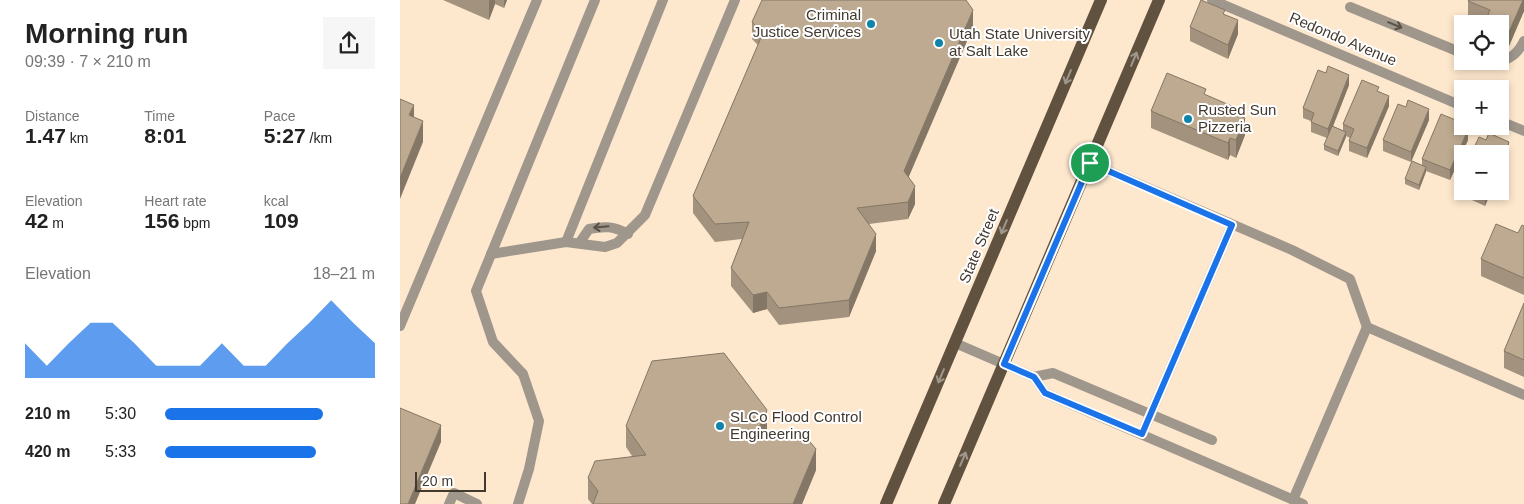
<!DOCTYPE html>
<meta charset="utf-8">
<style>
body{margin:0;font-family:Helvetica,sans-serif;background:#f6f6f6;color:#222;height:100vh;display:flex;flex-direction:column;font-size:19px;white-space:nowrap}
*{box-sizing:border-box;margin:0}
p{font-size:16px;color:#767676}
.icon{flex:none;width:28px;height:28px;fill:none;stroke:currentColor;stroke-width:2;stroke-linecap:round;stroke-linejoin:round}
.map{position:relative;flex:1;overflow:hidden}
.drawer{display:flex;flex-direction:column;background:#fff;width:400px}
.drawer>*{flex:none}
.fabs{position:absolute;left:1054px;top:15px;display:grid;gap:10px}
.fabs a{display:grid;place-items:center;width:55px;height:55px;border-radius:0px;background:#fff;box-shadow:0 2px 8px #0003;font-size:25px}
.scale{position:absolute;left:15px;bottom:12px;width:71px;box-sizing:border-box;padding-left:5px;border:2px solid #42392f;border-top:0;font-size:14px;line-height:18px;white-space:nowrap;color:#42392f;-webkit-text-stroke:4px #fff;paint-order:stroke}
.pin{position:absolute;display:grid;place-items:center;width:42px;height:42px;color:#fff;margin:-21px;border:2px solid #fff;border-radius:50%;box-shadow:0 1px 5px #0007}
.round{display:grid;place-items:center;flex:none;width:52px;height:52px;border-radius:0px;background:#f6f6f6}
.summary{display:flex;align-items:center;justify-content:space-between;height:85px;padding:0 25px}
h1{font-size:28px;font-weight:600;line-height:38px}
.figures{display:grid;grid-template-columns:repeat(3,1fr);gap:8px;height:85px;padding:5px 25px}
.figures div{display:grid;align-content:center}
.figures b{font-size:21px;font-weight:600}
.figures small{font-size:14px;font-weight:400}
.figures p{font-size:14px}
.chart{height:140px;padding:10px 25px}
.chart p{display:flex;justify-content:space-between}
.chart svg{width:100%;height:90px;margin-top:5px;fill:#1a73e8;opacity:.7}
ul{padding:0 25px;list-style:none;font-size:16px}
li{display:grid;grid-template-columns:80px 60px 1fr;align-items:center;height:38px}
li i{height:12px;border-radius:6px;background:#1a73e8}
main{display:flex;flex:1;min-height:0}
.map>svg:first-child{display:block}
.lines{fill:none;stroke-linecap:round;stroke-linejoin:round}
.lane{stroke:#9f968c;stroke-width:10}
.street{stroke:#9f968c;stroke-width:10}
.primary{stroke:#60523f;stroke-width:12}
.wall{fill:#a3927d}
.shaded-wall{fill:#847766}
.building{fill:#bdaa91;stroke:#847766}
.oneway{stroke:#595046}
.oneway2{stroke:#a0978c}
.route-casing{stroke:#fff;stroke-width:10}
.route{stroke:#1a73e8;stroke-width:6}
.poi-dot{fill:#0e84aa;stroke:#fff;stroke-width:2}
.labels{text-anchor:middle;stroke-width:4;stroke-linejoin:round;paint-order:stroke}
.poi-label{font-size:15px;fill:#42392f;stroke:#fff;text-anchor:start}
.street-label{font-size:15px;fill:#42392f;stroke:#fff}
</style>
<main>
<section class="drawer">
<div class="summary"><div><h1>Morning run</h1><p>09:39 · 7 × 210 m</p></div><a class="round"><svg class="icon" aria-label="share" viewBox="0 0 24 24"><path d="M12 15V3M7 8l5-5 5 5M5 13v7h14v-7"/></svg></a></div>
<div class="figures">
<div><p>Distance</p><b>1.47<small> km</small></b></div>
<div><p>Time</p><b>8:01</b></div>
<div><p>Pace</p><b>5:27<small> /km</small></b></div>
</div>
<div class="figures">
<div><p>Elevation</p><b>42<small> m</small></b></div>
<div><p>Heart rate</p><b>156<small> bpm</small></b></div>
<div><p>kcal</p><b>109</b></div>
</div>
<div class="chart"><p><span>Elevation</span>18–21 m</p>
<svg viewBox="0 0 160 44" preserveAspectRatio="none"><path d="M0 44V27L10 38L20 27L30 17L40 17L50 27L60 38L70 38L80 38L90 27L100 38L110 38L120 27L130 17L140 6L150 17L160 27V44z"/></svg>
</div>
<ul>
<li><b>210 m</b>5:30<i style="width:75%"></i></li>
<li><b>420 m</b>5:33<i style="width:72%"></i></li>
</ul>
</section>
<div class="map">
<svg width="1124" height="504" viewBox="0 0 1124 504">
<rect width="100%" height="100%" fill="#fde7cd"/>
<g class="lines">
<!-- lane -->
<g class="lane">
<polyline points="950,7 1062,53"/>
<path d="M1100,60C1112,60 1119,51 1124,41"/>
<polyline points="690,163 892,250 950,279 967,327 1124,395"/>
<polyline points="166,242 263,0"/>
<path d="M180,242L189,229C205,226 214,226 228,234"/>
<polyline points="91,254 166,242 205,247 217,243 245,215 335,0"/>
<polyline points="0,326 137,0"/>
<polyline points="555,343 634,377 645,393 903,504"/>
<polyline points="634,377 653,373 812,440"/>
<polyline points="742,434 832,225"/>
<polyline points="893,500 967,327"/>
<polyline points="49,504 54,493 77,504"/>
<polyline points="118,504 129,469 139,421 123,374 93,342 76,291 195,0"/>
</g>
<!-- street -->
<g class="street">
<polyline points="812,0 1062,106"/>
<polyline points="1100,121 1124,131"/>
</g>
<!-- primary -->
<g class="primary">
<polyline points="486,504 701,0"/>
<polyline points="544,504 759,0"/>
</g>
</g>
<!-- wall -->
<g class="wall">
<polygon points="43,0 107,0 104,8 95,4 89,20"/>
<polygon points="1124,0 1124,11 1109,46 1100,42 1100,24 1085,24 1085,23 1068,15 1068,1"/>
<polygon points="825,15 838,34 828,59 790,41 790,27"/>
<polygon points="352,22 573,27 508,177 515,204 508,219 469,224 476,251 449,317 379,325 367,309 353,313 331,286 331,268 342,239 315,242 293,213 293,196 358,45 352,39"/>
<polygon points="949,85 933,126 943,131 943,124 979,91 989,106 967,158 949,151 949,141 950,138 946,136 938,156 924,150 924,145 927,138 911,132 911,121 903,118 903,108"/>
<polygon points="806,95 841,116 845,135 836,158 830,155 828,160 751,128 751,111"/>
<polygon points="1029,120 1011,162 983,151 983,140"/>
<polygon points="1058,125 1068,140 1050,180 1026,171 1019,190 1005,184 1005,179 1022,165 1022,159"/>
<polygon points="1063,191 1094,191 1092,195 1090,194 1085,206 1063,196"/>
<polygon points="1124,226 1124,295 1081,276 1081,259 1118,233"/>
<polygon points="1124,303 1124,377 1104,368 1104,351"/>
<polygon points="226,426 367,431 363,440 416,470 402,504 192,504 188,499 188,478 232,456 226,447"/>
</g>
<!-- shaded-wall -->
<g class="shaded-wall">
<polygon points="89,0 95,0 95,4 89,20"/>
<polygon points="104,0 107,0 104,8"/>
<polygon points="1123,0 1124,0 1124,11 1109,46 1109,32"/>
<polygon points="573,10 573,27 504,188 504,171"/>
<polygon points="838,20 838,34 828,59 828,45"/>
<polygon points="949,75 949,85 928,139 928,129"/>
<polygon points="989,96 989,106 967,158 967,148"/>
<polygon points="14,105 14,126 9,115"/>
<polygon points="1029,109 1029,120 1011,162 1011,152"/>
<polygon points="841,110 841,127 845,118 845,135 836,158 836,140 839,115"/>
<polygon points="23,121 23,142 0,199 0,178"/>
<polygon points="1068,130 1068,140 1050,180 1050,170"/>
<polygon points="946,132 946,137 938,156 938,151"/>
<polygon points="830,138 830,155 828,160 828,143"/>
<polygon points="1109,142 1109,152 1100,176 1100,166"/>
<polygon points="1026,167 1026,172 1019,190 1019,185"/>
<polygon points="515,186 515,204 508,219 508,202"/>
<polygon points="1087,191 1090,191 1090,194 1085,206 1085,196"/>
<polygon points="476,234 476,251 449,317 449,300"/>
<polygon points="367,292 367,309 353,313 353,295"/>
<polygon points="367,410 367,431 353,462 353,441"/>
<polygon points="41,425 41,442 15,504 8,504"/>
<polygon points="416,449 416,470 402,504 393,504"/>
</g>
<!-- building -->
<g class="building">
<polygon points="362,0 566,0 573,10 504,171 515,186 508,202 457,208 476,234 449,300 379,308 367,292 353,295 331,268 349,222 315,224 293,196 363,33 352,22"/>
<polygon points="801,0 825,10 823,14 838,20 828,45 790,27"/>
<polygon points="1069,0 1123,0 1109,32 1100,28 1100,24 1090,24 1085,22 1090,10 1068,1"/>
<polygon points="928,66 949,75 928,129 911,122 914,113 903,108 918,70 926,73"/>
<polygon points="767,73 806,89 804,94 841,110 839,115 845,118 836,140 830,138 828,143 751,111"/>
<polygon points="962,80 979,87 977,91 989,96 967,148 949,141 954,129 943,124"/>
<polygon points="0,99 14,105 9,115 23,121 0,178"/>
<polygon points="1008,100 1029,109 1011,152 983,140 998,104 1006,107"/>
<polygon points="1041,114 1058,121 1056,124 1068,130 1050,170 1022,159"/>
<polygon points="932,126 946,132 938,151 924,145"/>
<polygon points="1089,133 1109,142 1100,166 1100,154 1071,154 1079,137 1086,140"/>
<polygon points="1012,161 1026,167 1019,185 1005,179"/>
<polygon points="1075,191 1087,191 1085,196"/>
<polygon points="1096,224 1118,233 1122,225 1124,226 1124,278 1081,259"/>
<polygon points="1124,303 1124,360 1104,351"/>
<polygon points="324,353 367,410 353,441 405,436 416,449 393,504 193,504 198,491 188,478 195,461 246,455 226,426 252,361"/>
<polygon points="0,408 41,425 8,504 0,504"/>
</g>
<!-- one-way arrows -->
<defs><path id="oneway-shaft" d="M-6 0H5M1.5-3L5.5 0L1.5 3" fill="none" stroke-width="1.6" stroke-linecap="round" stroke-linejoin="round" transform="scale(1.25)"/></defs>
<g class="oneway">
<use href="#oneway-shaft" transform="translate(995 25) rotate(22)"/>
<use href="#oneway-shaft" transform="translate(201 227) rotate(175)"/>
</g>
<g class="oneway2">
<use href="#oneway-shaft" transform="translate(734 59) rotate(-67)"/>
<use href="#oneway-shaft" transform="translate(668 77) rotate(113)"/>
<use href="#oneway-shaft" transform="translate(604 227) rotate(113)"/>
<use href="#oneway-shaft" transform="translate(541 376) rotate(113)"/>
<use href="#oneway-shaft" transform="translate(563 459) rotate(-67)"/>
</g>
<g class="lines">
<!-- route casing -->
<g class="route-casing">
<polygon id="route" points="690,163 832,225 742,434 645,393 634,377 604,364"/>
</g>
<!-- route -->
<use href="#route" class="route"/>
</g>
<!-- markers -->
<g class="poi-dot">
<circle cx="471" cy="24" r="5"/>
<circle cx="539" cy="43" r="5"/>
<circle cx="788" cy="119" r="5"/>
<circle cx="320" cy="426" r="5"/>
</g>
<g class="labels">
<!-- poi labels -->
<g class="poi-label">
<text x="461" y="20" text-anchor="end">Criminal<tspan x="461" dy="17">Justice Services</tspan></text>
<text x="549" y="39">Utah State University<tspan x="549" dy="17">at Salt Lake</tspan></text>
<text x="798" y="115">Rusted Sun<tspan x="798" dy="17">Pizzeria</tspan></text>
<text x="330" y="422">SLCo Flood Control<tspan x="330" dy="17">Engineering</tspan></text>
</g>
<!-- street labels -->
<g class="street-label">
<text transform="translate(943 39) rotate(23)" y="5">Redondo Avenue</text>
<text transform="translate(579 246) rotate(-67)" y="5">State Street</text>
</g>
</g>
</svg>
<div class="fabs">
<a><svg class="icon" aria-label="locate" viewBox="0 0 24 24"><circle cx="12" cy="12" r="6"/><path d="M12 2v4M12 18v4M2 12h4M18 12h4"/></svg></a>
<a>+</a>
<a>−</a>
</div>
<div class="scale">20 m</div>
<div class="pin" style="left:690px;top:163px;background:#1e9e55"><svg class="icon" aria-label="arrive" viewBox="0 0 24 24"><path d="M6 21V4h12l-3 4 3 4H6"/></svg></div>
</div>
</main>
